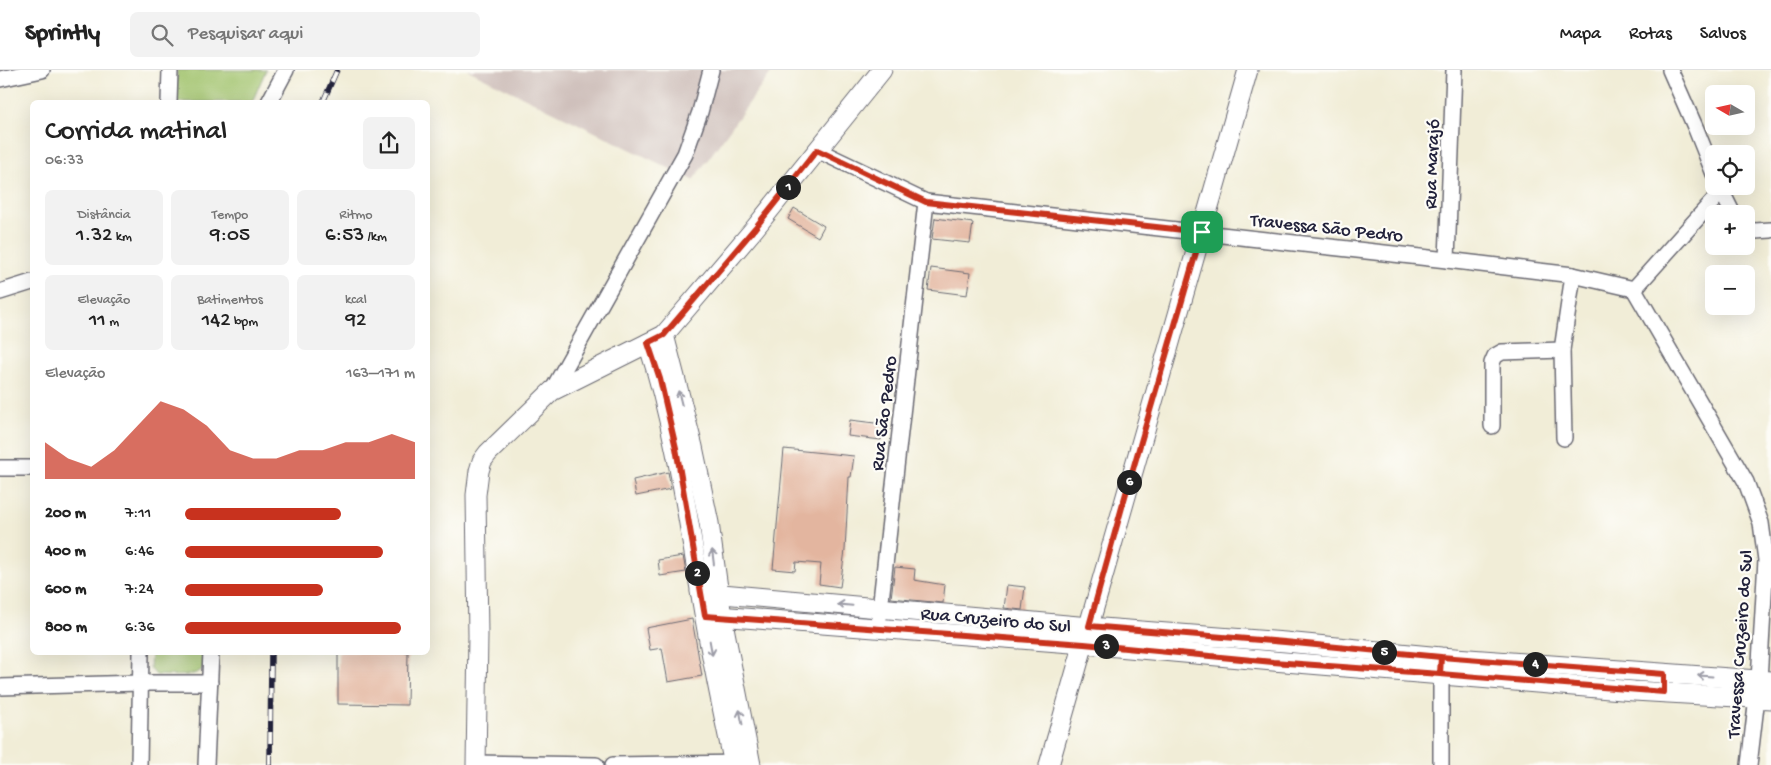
<!DOCTYPE html>
<html lang="pt">
<meta charset="utf-8">
<style>
body{margin:0;font-family:"Gochi Hand",sans-serif;background:#f2f2f2;color:#222;height:100vh;display:flex;flex-direction:column;font-size:19px;white-space:nowrap}
*{box-sizing:border-box;margin:0}
p{font-size:16px;color:#767676}
.icon{flex:none;width:28px;height:28px;fill:none;stroke:currentColor;stroke-width:2;stroke-linecap:round;stroke-linejoin:round}
.map{position:relative;flex:1;overflow:hidden}
.side{position:absolute;left:30px;top:30px;width:400px;height:555px;display:flex;flex-direction:column;background:#fff;border-radius:8px;box-shadow:0 5px 20px #0002}
.side>*{flex:none}
.needle{width:32px;rotate:279deg}
.buttons{position:absolute;left:1705px;top:15px;display:grid;gap:10px}
.buttons a{display:grid;place-items:center;width:50px;height:50px;border-radius:8px;background:#fff;box-shadow:0 5px 20px #0002;font-size:25px}
.pin{position:absolute;display:grid;place-items:center;width:42px;height:42px;color:#fff;margin:-21px;border-radius:10px;box-shadow:0 2px 8px #0006}
.km{position:absolute;width:25px;height:25px;margin:-12px;border-radius:50%;background:#222;color:#fff;font-size:14px;line-height:25px;text-align:center}
.round{display:grid;place-items:center;flex:none;width:52px;height:52px;border-radius:8px;background:#f2f2f2}
.summary{display:flex;align-items:center;justify-content:space-between;height:85px;padding:0 15px}
h1{font-size:28px;font-weight:600;line-height:38px}
.metrics{display:grid;grid-template-columns:repeat(3,1fr);gap:8px;height:85px;padding:5px 15px}
.metrics div{display:grid;align-content:center;border-radius:8px;background:#f2f2f2;text-align:center}
.metrics b{font-size:21px;font-weight:600}
.metrics small{font-size:14px;font-weight:400}
.metrics p{font-size:14px}
.chart{height:140px;padding:10px 15px}
.chart p{display:flex;justify-content:space-between}
.chart svg{width:100%;height:90px;margin-top:5px;fill:#c8321e;opacity:.7}
ul{padding:0 15px;list-style:none;font-size:16px}
li{display:grid;grid-template-columns:80px 60px 1fr;align-items:center;height:38px}
li i{height:12px;border-radius:6px;background:#c8321e}
header{display:flex;align-items:center;gap:30px;box-sizing:border-box;height:70px;padding:0 25px;background:#fff;border-bottom:1px solid #e0e0e0}
header strong{font-size:24px}
nav{display:flex;gap:28px;margin-inline-start:auto;font-size:18px}
.search{width:350px;height:45px;background:#f2f2f2;display:flex;align-items:center;gap:12px;box-sizing:border-box;padding:0 18px;border-radius:8px;color:#767676;font-size:19px}
.map>svg:first-child{display:block}
.industrial{fill:#cfc0bb}
.green{fill:#a0c26c;stroke:#617254}
.building{fill:#e3b59f}
.lines{fill:none;stroke-linecap:round;stroke-linejoin:round}
.minor-casing{stroke:#6a6972;stroke-width:18}
.tertiary-casing{stroke:#6a6972;stroke-width:21}
.minor{stroke:#fff;stroke-width:15}
.tertiary{stroke:#fff;stroke-width:19}
.rail-casing{stroke:#22223b;stroke-width:5.5}
.rail{stroke:#fdfcf7;stroke-width:4;stroke-dasharray:11;stroke-linecap:butt}
.oneway{stroke:#9c9ca7}
.route-casing{stroke:#fff;stroke-width:10}
.route{stroke:#c8321e;stroke-width:6}
.labels{text-anchor:middle;stroke-width:4.5;stroke-linejoin:round;paint-order:stroke}
.street-label{font-size:19px;fill:#22223b;stroke:#fdfcf7}
</style>
<header>
<strong>Sprintly</strong>
<div class="search"><svg class="icon" aria-label="search" viewBox="0 0 24 24"><circle cx="10" cy="10" r="6"/><path d="M15 15l6 6"/></svg>Pesquisar aqui</div>
<nav><a>Mapa</a><a>Rotas</a><a>Salvos</a></nav>
</header>
<div class="map">
<svg width="1771" height="695" viewBox="0 0 1771 695">
<rect width="100%" height="100%" fill="#fdfcf7"/>
<filter id="ink" filterUnits="userSpaceOnUse"><feTurbulence type="fractalNoise" baseFrequency=".02" numOctaves="2"/><feDisplacementMap in="SourceGraphic" scale="10" xChannelSelector="R" yChannelSelector="G"/><feConvolveMatrix kernelMatrix="1 2 1 2 8 2 1 2 1" color-interpolation-filters="sRGB"/></filter>
<filter id="wash" filterUnits="userSpaceOnUse"><feTurbulence type="fractalNoise" baseFrequency=".0096" numOctaves="4" result="noise"/><feDisplacementMap in="SourceGraphic" scale="20" xChannelSelector="R" yChannelSelector="G"/><feGaussianBlur stdDeviation="1.12" result="paint"/><feColorMatrix in="noise" values="0 0 0 0 0 0 0 0 0 0 0 0 0 0 0 0 0 1.4 0 .05"/><feComposite in="paint" operator="in"/></filter>
<g filter="url(#wash)">
<rect width="100%" height="100%" fill="#f1edd7"/>
<!-- industrial -->
<polygon class="industrial" points="468,0 773,0 693,110"/>
<!-- green -->
<g class="green">
<polygon points="177,0 266,0 252,32 176,32"/>
<path d="M151,583H207C206,589 206,597 200,601C190,608 167,605 156,605L150,598Z"/>
</g>
<g id="blocks">
<!-- building -->
<g class="building">
<polygon points="794,138 824,156 818,167 788,149"/>
<polygon points="935,148 973,153 970,173 932,169"/>
<polygon points="931,198 970,203 967,225 928,220"/>
<polygon points="850,350 883,354 881,370 848,366"/>
<polygon points="784,379 854,386 851,407 849,407 845,480 840,517 819,514 821,494 796,492 795,501 773,499"/>
<polygon points="668,402 671,419 636,426 633,410"/>
<polygon points="683,486 686,502 660,506 658,490"/>
<polygon points="895,497 915,499 914,510 945,515 943,533 891,528"/>
<polygon points="1007,515 1025,517 1022,540 1004,538"/>
<polygon points="692,549 702,606 668,612 662,578 650,580 646,558"/>
<polygon points="338,582 408,582 407,635 338,634"/>
</g>
</g>
</g>
<g filter="url(#ink)">
<use href="#blocks" fill-opacity="0" stroke="#6a6972" stroke-width="1"/>
<g class="lines">
<!-- minor casing -->
<g class="minor-casing">
<g id="minor">
<polyline points="1670,0 1696,59 1714,104"/>
<polyline points="0,9 42,0"/>
<polyline points="169,32 170,0"/>
<polyline points="269,32 286,0"/>
<polyline points="817,80 926,132 1447,190 1573,205 1634,219"/>
<polyline points="1719,116 1733,144"/>
<polyline points="1746,159 1755,161 1771,160"/>
<polyline points="1447,190 1454,0"/>
<polyline points="1634,219 1746,412 1761,453 1766,490 1759,610 1749,695"/>
<polyline points="1634,219 1721,122"/>
<polyline points="0,222 32,212"/>
<polyline points="552,321 685,84 700,42 711,0"/>
<polyline points="1492,356 1492,293 1495,286 1502,282 1562,280"/>
<polyline points="1564,368 1562,280 1573,205"/>
<polyline points="0,398 32,398"/>
<polyline points="879,548 926,132"/>
<polyline points="1441,594 1441,695"/>
<polyline points="0,617 140,613 210,613"/>
<polyline points="476,693 596,695"/>
<polyline points="139,695 141,582"/>
<polyline points="206,695 211,582"/>
<polyline points="613,695 744,693"/>
</g>
</g>
<!-- tertiary casing -->
<g class="tertiary-casing">
<g id="tertiary">
<polyline points="664,265 693,377 709,453 722,547 751,695"/>
<path d="M648,273C674,354 686,436 700,519C709,578 722,636 734,695"/>
<polyline points="700,522 1089,557 1285,572 1441,587 1771,611"/>
<polyline points="705,545 1084,574 1273,591 1634,621 1771,629"/>
<polyline points="476,695 478,565 476,425 479,401 482,391 488,383 552,321 664,265 755,158 882,0"/>
<polyline points="1049,695 1248,0"/>
</g>
</g>
<!-- minor -->
<use href="#minor" class="minor"/>
<!-- tertiary -->
<use href="#tertiary" class="tertiary"/>
<!-- rail casing -->
<g class="rail-casing">
<g id="rail">
<polyline points="323,32 337,0"/>
<polyline points="270,695 271,582"/>
</g>
</g>
<!-- rail -->
<use href="#rail" class="rail"/>
</g>
<!-- one-way arrows -->
<defs><path id="oneway-shaft" d="M-6 0H5M1.5-3L5.5 0L1.5 3" fill="none" stroke-width="1.6" stroke-linecap="round" stroke-linejoin="round" transform="scale(1.25)"/></defs>
<g class="oneway">
<use href="#oneway-shaft" transform="translate(680 328) rotate(-104)"/>
<use href="#oneway-shaft" transform="translate(713 487) rotate(-97)"/>
<use href="#oneway-shaft" transform="translate(845 535) rotate(-175)"/>
<use href="#oneway-shaft" transform="translate(711 578) rotate(80)"/>
<use href="#oneway-shaft" transform="translate(1705 606) rotate(-176)"/>
<use href="#oneway-shaft" transform="translate(741 647) rotate(-101)"/>
</g>
</g>
<g class="lines" filter="url(#ink)">
<!-- route casing -->
<g class="route-casing">
<polyline id="route" points="1202,162 926,132 817,80 755,158 664,265 648,273 660,309 676,378 705,546 1084,574 1273,592 1440,604 1441,587 1664,604 1664,622 1440,604 1441,587 1285,572 1089,556 1124,430 1202,162"/>
</g>
<!-- route -->
<use href="#route" class="route"/>
</g>
<g class="labels">
<!-- street labels -->
<g class="street-label">
<text transform="translate(1430 94) rotate(-88)" y="7">Rua Marajó</text>
<text transform="translate(1327 156) rotate(6)" y="7">Travessa São Pedro</text>
<text transform="translate(882 343) rotate(-83)" y="7">Rua São Pedro</text>
<text transform="translate(996 548) rotate(5)" y="7">Rua Cruzeiro do Sul</text>
<text transform="translate(1738 574) rotate(-86)" y="7">Travessa Cruzeiro do Sul</text>
</g>
</g>
</svg>
<div class="buttons">
<a><svg class="needle" viewBox="-14 -14 28 28"><path d="M0-13l5 13h-10z" fill="#e53935"/><path d="M0 13l5-13h-10z" fill="#767676"/></svg></a>
<a><svg class="icon" aria-label="locate" viewBox="0 0 24 24"><circle cx="12" cy="12" r="6"/><path d="M12 2v4M12 18v4M2 12h4M18 12h4"/></svg></a>
<a>+</a>
<a>−</a>
</div>
<div class="pin" style="left:1202px;top:162px;background:#1e9e55"><svg class="icon" aria-label="arrive" viewBox="0 0 24 24"><path d="M6 21V4h12l-3 4 3 4H6"/></svg></div>
<b class="km" style="left:788px;top:117px">1</b>
<b class="km" style="left:697px;top:503px">2</b>
<b class="km" style="left:1106px;top:576px">3</b>
<b class="km" style="left:1535px;top:594px">4</b>
<b class="km" style="left:1384px;top:582px">5</b>
<b class="km" style="left:1129px;top:412px">6</b>
<section class="side">
<div class="summary"><div><h1>Corrida matinal</h1><p>06:33</p></div><a class="round"><svg class="icon" aria-label="share" viewBox="0 0 24 24"><path d="M12 15V3M7 8l5-5 5 5M5 13v7h14v-7"/></svg></a></div>
<div class="metrics">
<div><p>Distância</p><b>1.32<small> km</small></b></div>
<div><p>Tempo</p><b>9:05</b></div>
<div><p>Ritmo</p><b>6:53<small> /km</small></b></div>
</div>
<div class="metrics">
<div><p>Elevação</p><b>11<small> m</small></b></div>
<div><p>Batimentos</p><b>142<small> bpm</small></b></div>
<div><p>kcal</p><b>92</b></div>
</div>
<div class="chart"><p><span>Elevação</span>163–171 m</p>
<svg viewBox="0 0 160 44" preserveAspectRatio="none"><path d="M0 44V26L10 34L20 38L30 30L40 18L50 6L60 10L70 18L80 30L90 34L100 34L110 30L120 30L130 26L140 26L150 22L160 26V44z"/></svg>
</div>
<ul>
<li><b>200 m</b>7:11<i style="width:68%"></i></li>
<li><b>400 m</b>6:46<i style="width:86%"></i></li>
<li><b>600 m</b>7:24<i style="width:60%"></i></li>
<li><b>800 m</b>6:36<i style="width:94%"></i></li>
</ul>
</section>
</div>
